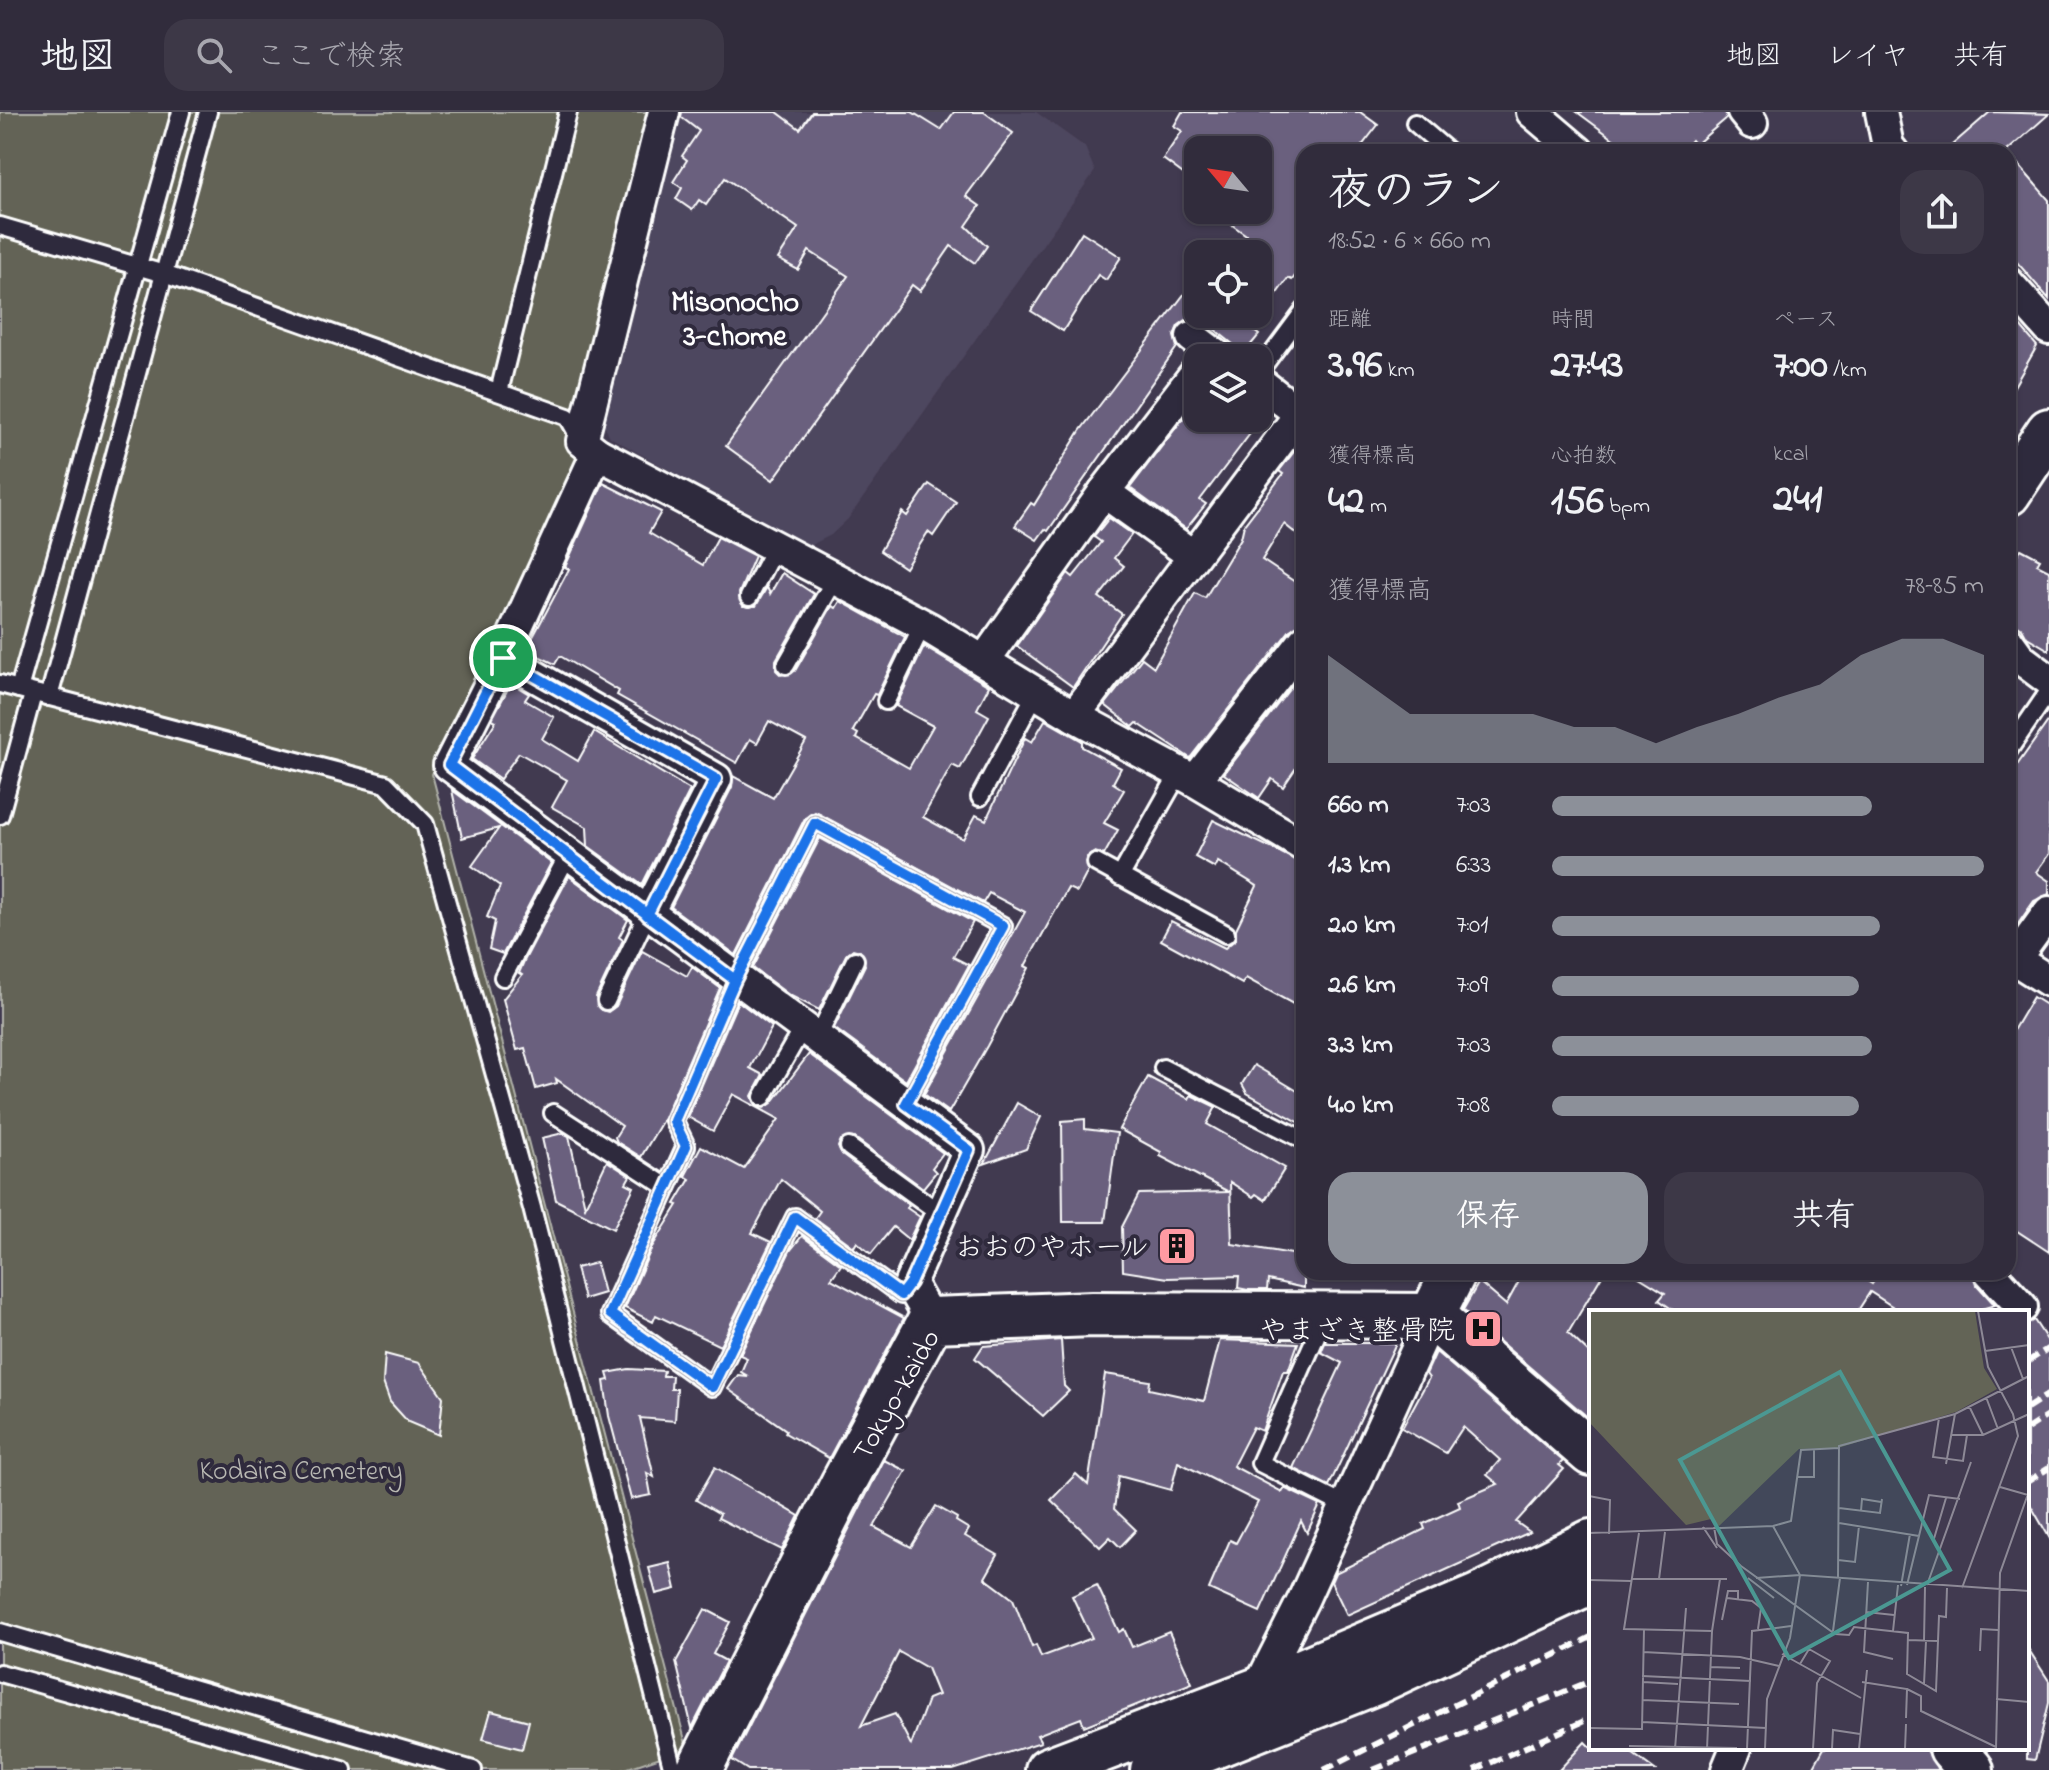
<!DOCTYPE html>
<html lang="ja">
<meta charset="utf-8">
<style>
body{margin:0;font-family:"Indie Flower","Klee One",sans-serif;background:#3d3847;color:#f1f3f6;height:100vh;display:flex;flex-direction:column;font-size:30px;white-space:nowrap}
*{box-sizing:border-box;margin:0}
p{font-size:26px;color:#a8a7af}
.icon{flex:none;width:44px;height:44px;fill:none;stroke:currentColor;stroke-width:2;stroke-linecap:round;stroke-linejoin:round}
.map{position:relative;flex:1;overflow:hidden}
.sheet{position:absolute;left:1296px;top:32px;width:720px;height:1136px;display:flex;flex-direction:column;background:#312c3c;border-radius:24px;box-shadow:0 2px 6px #0004,0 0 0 2px #4c4856}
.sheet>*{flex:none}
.needle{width:52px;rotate:299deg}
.controls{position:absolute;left:1184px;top:24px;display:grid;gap:16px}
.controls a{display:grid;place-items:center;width:88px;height:88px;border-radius:16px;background:#312c3c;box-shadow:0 2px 6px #0004,0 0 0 2px #4c4856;font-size:40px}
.pin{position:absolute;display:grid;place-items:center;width:68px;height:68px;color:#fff;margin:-34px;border:4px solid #fff;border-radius:50%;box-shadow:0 2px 8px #0007}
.round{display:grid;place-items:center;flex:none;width:84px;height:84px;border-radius:24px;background:#3d3847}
.headline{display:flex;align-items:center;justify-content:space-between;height:136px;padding:0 32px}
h1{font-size:44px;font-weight:700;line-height:60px}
.stats{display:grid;grid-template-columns:repeat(3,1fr);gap:12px;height:136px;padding:8px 32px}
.stats div{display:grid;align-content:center}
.stats b{font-size:40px;font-weight:700}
.stats small{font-size:22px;font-weight:400}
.stats p{font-size:22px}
.chart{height:224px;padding:16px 32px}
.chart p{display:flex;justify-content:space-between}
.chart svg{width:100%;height:144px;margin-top:8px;fill:#8c9099;opacity:.7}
.button{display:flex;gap:16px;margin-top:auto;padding:16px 32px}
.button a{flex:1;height:92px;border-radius:24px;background:#8c9099;color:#fff;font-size:32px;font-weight:700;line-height:92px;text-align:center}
.button a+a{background:#3d3847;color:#f1f3f6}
ul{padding:0 32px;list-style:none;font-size:26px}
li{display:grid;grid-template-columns:128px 96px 1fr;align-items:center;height:60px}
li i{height:20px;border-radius:10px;background:#8c9099}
header{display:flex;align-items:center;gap:48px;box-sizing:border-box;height:112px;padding:0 40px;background:#312c3c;border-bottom:2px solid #4c4856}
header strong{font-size:38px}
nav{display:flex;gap:44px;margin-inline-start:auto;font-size:28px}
.search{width:560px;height:72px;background:#3d3847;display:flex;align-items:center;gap:20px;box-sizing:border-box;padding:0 28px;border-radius:24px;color:#a8a7af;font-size:30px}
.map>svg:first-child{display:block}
.built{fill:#4e465e}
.green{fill:#636456;stroke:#b1b2aa;stroke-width:2}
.building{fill:#6b617e;stroke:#fff;stroke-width:2;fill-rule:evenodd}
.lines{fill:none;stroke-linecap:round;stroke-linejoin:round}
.lane-casing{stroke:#fff;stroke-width:22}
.street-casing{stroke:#fff;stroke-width:36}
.secondary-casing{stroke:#fff;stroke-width:50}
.lane{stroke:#2f2a3d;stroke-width:16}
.street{stroke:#2f2a3d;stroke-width:30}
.secondary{stroke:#2f2a3d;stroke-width:44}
.rail{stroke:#fff;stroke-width:6;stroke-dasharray:12 6;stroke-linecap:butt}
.route-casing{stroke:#fff;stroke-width:16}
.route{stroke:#1a73e8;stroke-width:10}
.labels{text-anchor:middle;stroke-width:8;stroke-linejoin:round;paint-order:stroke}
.poi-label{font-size:28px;fill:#fff;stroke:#2f2a3d;text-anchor:end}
.street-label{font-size:28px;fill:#fff;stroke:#2f2a3d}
.park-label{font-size:28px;fill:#b9b9b3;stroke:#2f2a3d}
.neighbourhood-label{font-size:30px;font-weight:bold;fill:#fff;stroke:#2f2a3d}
.inset-road{fill:none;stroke:#8d8996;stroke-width:2}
.view{fill:#4b9892;fill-opacity:0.15;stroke:#4b9892;stroke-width:4}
.inset-edge{fill:none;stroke:#fff;stroke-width:4}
</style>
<header>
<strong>地図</strong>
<div class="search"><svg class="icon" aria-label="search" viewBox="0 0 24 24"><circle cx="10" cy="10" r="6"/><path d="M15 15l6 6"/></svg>ここで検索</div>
<nav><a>地図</a><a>レイヤ</a><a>共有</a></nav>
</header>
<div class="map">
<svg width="2049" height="1658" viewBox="0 0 2049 1658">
<rect width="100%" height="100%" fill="#413a50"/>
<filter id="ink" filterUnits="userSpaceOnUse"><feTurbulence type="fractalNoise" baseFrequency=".0125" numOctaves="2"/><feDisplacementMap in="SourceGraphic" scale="16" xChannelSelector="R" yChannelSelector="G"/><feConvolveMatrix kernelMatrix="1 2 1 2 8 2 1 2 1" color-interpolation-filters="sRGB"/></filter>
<g filter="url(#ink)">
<!-- built -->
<polygon class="built" points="682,0 1036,0 1085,35 1095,59 848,407 831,423 807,435 610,325 604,313"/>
<!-- green -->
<polygon class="green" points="0,0 654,0 592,351 432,662 687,1636 622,1658 0,1658"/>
<!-- building -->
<g class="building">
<polygon points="682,0 777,0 800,17 812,0 912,0 941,18 954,0 984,0 1013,21 966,84 980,94 966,114 987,134 975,151 951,134 920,179 912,173 773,368 726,334 848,164 809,139 798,158 778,147 798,116 725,66 706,93 699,88 692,98 676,87 682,76 673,70 687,48 682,44 699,19 681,5"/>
<polygon points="1182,0 1360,0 1378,13 1357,40 1304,40 1304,152 1292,168 1288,166 1258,208 1258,142 1247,136 1252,127 1211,98 1258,98 1258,38 1198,38 1198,73 1163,47 1182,19 1174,14"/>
<polygon points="1577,0 1725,0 1727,6 1695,33 1691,28 1681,40 1631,40"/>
<polygon points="1990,0 2049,2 2006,40 1944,40"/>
<polygon points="2008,41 2049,88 2049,187 2008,140"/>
<polygon points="1082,120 1121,145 1106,168 1098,163 1063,219 1031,199"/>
<polygon points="1198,164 1198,202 1233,202 1259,223 1244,241 1198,204 1198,208 1186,208 1178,214 1174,224 1177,235 1048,419 1045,417 1037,428 1015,414 1031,391 1034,393 1080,319"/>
<polygon points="2008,200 2037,234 2008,285"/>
<polygon points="1185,304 1192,309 1195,306 1262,306 1200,388 1206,392 1186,417 1130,376"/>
<polygon points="1304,327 1304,428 1284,412 1262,448 1304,476 1304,511 1290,518 1190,646 1137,611 1133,615 1105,593 1142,546 1154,555 1195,481 1205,486 1241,426 1244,413 1283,362 1279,359"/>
<polygon points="603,371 661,400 649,421 703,453 718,425 755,444 739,481 743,494 756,494 767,475 770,482 782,461 814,482 776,548 776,558 781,563 795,559 832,494 836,496 840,489 905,525 877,583 874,582 853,619 858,622 856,626 909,656 933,614 896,594 924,535 989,574 977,597 989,604 960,657 952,653 923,705 963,727 976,703 986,708 1025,626 1032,630 1045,608 1082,629 1082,635 1121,656 1113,671 1124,678 1104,711 1118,718 1104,743 1095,740 1087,745 1088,759 1077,780 1068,776 1025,854 1029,856 987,934 949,1000 924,982 1025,800 989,781 983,791 815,700 805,706 736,843 671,795 732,675 733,664 773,686 806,629 769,609 757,631 750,627 737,651 617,583 619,579 560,544 555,552 526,538 569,457 565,455"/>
<polygon points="929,372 956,390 933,424 928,420 905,456 880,439 902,400 907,404"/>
<polygon points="1109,406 1132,422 1114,446 1124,454 1099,485 1122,502 1073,575 1017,534 1068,461 1073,465 1101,430 1094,425"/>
<polygon points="2021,437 2040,447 2037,452 2049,458 2049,538 2027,525 2022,516 2008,506 2008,456"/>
<polygon points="1304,558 1304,644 1283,675 1272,667 1259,686 1224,662"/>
<polygon points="511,571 529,582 525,588 554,605 542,627 578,649 594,620 690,678 642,773 588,734 587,715 552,695 567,668 519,641 500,667 472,647 496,609 492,607"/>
<polygon points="2049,608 2049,742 2036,760 2049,769 2049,782 2034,789 2011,822 2008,819 2008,666"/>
<polygon points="452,678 551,751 503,842 489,837 495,809 487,805 500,774 472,754 499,716 462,726"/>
<polygon points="1213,708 1304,752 1304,898 1246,866 1242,872 1161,828 1171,809 1225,836 1236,827 1236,817 1257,774 1218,750 1215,756 1195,745"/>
<polygon points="820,726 973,810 953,845 969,853 906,969 834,916 865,853 860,839 853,837 846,843 819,898 789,883 753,856"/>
<polygon points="569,764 628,808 619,825 623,828 596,885 601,898 608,900 616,894 642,839 687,864 692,855 720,876 664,1006 641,1045 617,1030 615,1025 622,1014 556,967 557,971 536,977 525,936 517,938 503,887 522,863 519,861 524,849"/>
<polygon points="2033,885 2049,895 2049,1140 2008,1113 2008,927"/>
<polygon points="738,889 772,915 750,956 763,963 752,984 757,994 764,996 772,991 809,942 943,1041 932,1056 936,1060 923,1076 855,1026 841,1028 838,1035 842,1043 909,1093 907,1096 920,1105 909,1128 893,1115 871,1142 857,1130 854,1135 815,1106 820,1099 781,1067 752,1121 771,1130 720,1234 656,1203 653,1210 625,1196 652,1135 678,1093 675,1092 690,1067 685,1064 701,1034 744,1057 779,1007 733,982 713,1019 688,1005"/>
<polygon points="1254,953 1304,983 1304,1013 1247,981 1242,972"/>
<polygon points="1148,965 1189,987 1191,983 1216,995 1207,1012 1285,1056 1265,1088 1256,1082 1253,1085 1230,1070 1232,1132 1304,1144 1304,1176 1268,1168 1267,1178 1248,1178 1238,1176 1239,1164 1168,1166 1123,1159 1122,1115 1139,1082 1229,1080 1160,1044 1161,1040 1119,1017"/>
<polygon points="1017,991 1041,1005 1026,1037 984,1052"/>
<polygon points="1085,1007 1085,1017 1117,1021 1105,1110 1063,1110 1062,1009"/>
<polygon points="563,1021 569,1024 585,1095 607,1049 630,1064 626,1071 634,1075 613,1117 556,1088 542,1026"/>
<polygon points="802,1124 841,1153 831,1167 904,1206 829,1346 785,1321 786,1318 728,1277 738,1263 748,1264 741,1260 747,1246 740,1243 790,1139"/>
<polygon points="596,1151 604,1181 584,1187 576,1156"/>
<polygon points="1524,1160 1604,1160 1568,1221 1591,1243 1591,1308 1463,1198 1479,1170 1506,1193"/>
<polygon points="1631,1160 1854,1160 1872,1172 1880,1160 1972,1160 1976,1172 1995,1193 1971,1200 1901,1200 1870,1180 1857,1200 1676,1200 1659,1188 1665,1181"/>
<polygon points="2034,1208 2049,1231 2049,1425 2027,1387 2027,1212"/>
<polygon points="1061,1228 1064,1274 1069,1279 1043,1304 975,1246 983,1234"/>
<polygon points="1220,1228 1298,1231 1288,1259 1283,1259 1262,1319 1253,1315 1233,1354 1282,1380 1284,1376 1320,1393 1307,1421 1301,1409 1260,1500 1209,1477 1230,1428 1236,1431 1258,1390 1178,1350 1171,1378 1119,1364 1114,1397 1136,1418 1120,1435 1110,1425 1100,1435 1051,1388 1076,1362 1088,1373 1105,1262 1150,1269 1149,1277 1204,1289"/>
<polygon points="1325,1231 1396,1231 1329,1374 1293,1356 1342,1251 1321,1240"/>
<polygon points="1436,1240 1563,1349 1559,1353 1564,1357 1516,1410 1530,1420 1347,1503 1331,1470 1335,1461 1425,1417 1423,1412 1460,1395 1458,1389 1498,1372 1487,1363 1500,1348 1463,1315 1446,1341 1402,1316 1429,1266 1426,1262"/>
<polygon points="385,1242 419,1251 443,1285 439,1323 408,1310 390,1290 383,1270"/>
<polygon points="629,1257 664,1259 663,1264 672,1264 671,1277 677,1277 675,1309 640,1306 654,1365 647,1361 651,1383 631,1387 609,1304 604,1269 609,1268 607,1261"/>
<path d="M884,1348L906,1359L874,1415L911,1435L936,1394L957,1406L956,1409L969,1417L965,1424L998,1443L985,1466L1013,1487L1032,1535L1036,1533L1041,1545L1092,1526L1072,1484L1097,1473L1119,1520L1124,1517L1132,1535L1169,1520L1192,1571L1084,1614L1081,1606L1037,1623L1041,1630L953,1658H748L732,1648ZM899,1540L927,1556L938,1583L928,1587L911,1633L895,1602L861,1614Z"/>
<polygon points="715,1355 799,1404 782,1438 718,1406 720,1402 696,1388"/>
<polygon points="670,1451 676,1477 656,1482 649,1456"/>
<polygon points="705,1497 730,1510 713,1542 726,1549 692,1616 676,1550"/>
<polygon points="2027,1535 2049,1569 2049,1591 2035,1648 2027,1647"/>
<polygon points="491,1599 529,1609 522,1637 483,1627"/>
<polygon points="1585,1630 1591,1636 1625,1636 1655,1658 1559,1658"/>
<polygon points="1824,1636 1926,1636 1938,1658 1812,1658"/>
</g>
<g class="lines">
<!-- lane casing -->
<g class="lane-casing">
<g id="lane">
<polyline points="1415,11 1449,40"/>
<polyline points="0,114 164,162 568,305 581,328"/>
<polyline points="1258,261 1304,199"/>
<polyline points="499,280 568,0"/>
<polyline points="749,485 774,437"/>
<polyline points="786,553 835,467"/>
<polyline points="0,572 386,672 425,712 532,1096 673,1658"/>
<polyline points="19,577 181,0"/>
<polyline points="49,585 208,0"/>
<polyline points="886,589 923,512"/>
<polyline points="2008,639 2049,579"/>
<polyline points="980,685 1036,581"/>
<polyline points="0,703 33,582"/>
<polyline points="1096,751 1226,822"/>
<polyline points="1120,765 1179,661"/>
<polyline points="503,865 568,743"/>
<polyline points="606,889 647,803"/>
<polyline points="817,927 855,848"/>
<polyline points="1163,956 1304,1028"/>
<polyline points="763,985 802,917"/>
<polyline points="906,992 1003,814 815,711 735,868 674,1009 686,1034 610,1202 712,1275 795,1105 901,1183 910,1171"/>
<polyline points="553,1001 667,1075"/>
<polyline points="849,1035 941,1102"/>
<polyline points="1324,1206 1260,1351 1345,1394"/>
<polyline points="0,1520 473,1658"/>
<polyline points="0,1561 343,1658"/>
</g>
</g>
<!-- street casing -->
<g class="street-casing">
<g id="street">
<polyline points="664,0 582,329 597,341 929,516 1074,604 1195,669 1304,734"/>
<polyline points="1532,0 1579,40"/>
<polyline points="1743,0 1752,11"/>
<polyline points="1881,0 1888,34 1893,40"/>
<polyline points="2008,171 2049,217"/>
<polyline points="1192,225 1220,246"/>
<polyline points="597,341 503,546 449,653 969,1038 910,1171 931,1208"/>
<polyline points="1192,443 1104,380 1198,258"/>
<polyline points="2008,529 2021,547 2049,568"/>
<polyline points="503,546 716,667 647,803"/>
<polyline points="984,549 1104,380"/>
<polyline points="1074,604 1300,302 1258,269"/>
<polyline points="1195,669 1304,529"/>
<polyline points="2008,843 2049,869"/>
<polyline points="2015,847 2049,800"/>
<polyline points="1990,1160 2022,1195"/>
<polyline points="1255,1583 1303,1488 1432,1204"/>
<polyline points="1727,1658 1736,1636"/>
</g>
</g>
<!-- secondary casing -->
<g class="secondary-casing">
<g id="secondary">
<polyline points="2008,381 2049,319"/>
<polyline points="1432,1204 1591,1341"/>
<polyline points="1432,1204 1454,1160"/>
<polyline points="1952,1636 1971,1658"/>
<polyline points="699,1658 843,1372 931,1208 1093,1202 1432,1204"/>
<polyline points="1048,1658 1258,1578 1478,1485 1591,1430"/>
<polyline points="1153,1658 1373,1571 1591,1469"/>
</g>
</g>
<!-- lane -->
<use href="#lane" class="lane"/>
<!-- street -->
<use href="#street" class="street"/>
<!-- secondary -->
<use href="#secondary" class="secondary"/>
<!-- rail -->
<g class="rail">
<polyline points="2027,1250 2049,1236"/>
<polyline points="2027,1296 2049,1282"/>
<polyline points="2027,1317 2049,1303"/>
<polyline points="2027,1370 2049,1356"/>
<polyline points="1324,1658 1591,1525"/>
<polyline points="1373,1658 1591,1569"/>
<polyline points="1474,1658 1591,1606"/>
</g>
</g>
</g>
<g class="lines" filter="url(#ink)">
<!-- route casing -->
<g class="route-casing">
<path id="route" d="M503,546L449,653C544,725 640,797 735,868L674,1009L686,1034L610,1202L712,1275L795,1105L901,1183L910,1171L969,1038L906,992L1003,814L815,711L735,868L647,803L716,667L503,546"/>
</g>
<!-- route -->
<use href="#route" class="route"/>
</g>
<!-- icons -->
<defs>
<g id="building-square" transform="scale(2)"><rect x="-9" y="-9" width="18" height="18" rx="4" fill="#ff9aa2" stroke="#2f2a3d"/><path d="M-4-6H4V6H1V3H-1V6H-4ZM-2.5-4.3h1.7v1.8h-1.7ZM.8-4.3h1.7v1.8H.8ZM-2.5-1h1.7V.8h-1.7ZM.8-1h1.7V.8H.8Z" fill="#111"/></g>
<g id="hospital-square" transform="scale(2)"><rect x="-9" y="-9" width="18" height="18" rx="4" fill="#ff9aa2" stroke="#2f2a3d"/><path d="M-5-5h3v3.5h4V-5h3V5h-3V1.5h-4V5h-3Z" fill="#111"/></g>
</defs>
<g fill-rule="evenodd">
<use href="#building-square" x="1177" y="1134"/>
<use href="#hospital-square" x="1483" y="1217"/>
</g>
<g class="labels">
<!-- poi labels -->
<g class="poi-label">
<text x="1149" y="1144">おおのやホール</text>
<text x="1455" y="1227">やまざき整骨院</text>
</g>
<!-- street labels -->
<g class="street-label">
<text transform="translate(895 1282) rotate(-60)" y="10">Tokyo-kaido</text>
</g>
<!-- park labels -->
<g class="park-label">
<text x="301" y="1367">Kodaira Cemetery</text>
</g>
<!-- neighbourhood labels -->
<g class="neighbourhood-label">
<text x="735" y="199">Misonocho<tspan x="735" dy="34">3-chome</tspan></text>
</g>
</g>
<!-- overview -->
<g transform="translate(1589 1198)">
<rect width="440" height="440" fill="#413a50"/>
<path d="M0,1H386L395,58L408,79L367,102L249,138L210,139L130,216L122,209L97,215L0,112Z" fill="#636456"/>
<path class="inset-road" d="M422,37L434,69M396,41L440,35M397,87L409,119M380,96L394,125M350,108L344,147L374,151L378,125M362,125H394L440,104M357,154L366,104M208,167H225V140M411,177L439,185M0,186L21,190L20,224M250,198L291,203L293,189M272,201L273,189L292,192M250,213L330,226M184,216L202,211L212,140L250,138M114,217L128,238M125,217L128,234L152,256L246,324L260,325L265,317L319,323L318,364L347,381L350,306L357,307L358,278M0,223L184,216L211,265L167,268M50,223L35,319L123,321M344,232L357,188M249,250L266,252L270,216M159,268L185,288M249,268L250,136L366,104L440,66M42,269H138M70,269L76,222M0,270L42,271M279,272L275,342L304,349M318,275L340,185L371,189M338,275L382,152M312,276L321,224M373,278L429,126L424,104L399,57L389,1M138,288L163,291L172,298L169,319M277,302L305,305M133,310L139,281H149V289M244,321L251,268M304,321L309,275M319,330L349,331M335,331L336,277M391,341L392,319L409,320M54,342L151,347L190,356M193,344L272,388M211,354L220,339L241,351L228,373L224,439M121,357L151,358M53,366L162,371M54,372L89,374M273,372L318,379L317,408M335,374L337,331M318,379L332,386V401L407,437M407,389L440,392M53,390L150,394M53,412L177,418M0,418L53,419L55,319M40,436L148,438M86,439L97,298M118,439L123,321L131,269M158,439L163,321L202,316M176,439L178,389L201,328L211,265L440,281M243,439L244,420L271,424M270,439L278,360M316,439L317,414M407,439L411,263L440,181"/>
<path class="view" d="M251,62L361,260L200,348L91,150Z"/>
<rect width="440" height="440" class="inset-edge"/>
</g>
</svg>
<div class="controls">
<a><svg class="needle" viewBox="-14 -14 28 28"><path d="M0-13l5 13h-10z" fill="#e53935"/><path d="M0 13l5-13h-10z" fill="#a8a7af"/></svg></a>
<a><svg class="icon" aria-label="locate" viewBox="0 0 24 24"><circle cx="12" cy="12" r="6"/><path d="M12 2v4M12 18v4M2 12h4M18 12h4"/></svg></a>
<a><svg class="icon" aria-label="layers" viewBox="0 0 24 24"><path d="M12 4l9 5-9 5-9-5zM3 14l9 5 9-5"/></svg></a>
</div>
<div class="pin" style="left:503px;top:546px;background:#1e9e55"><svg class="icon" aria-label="arrive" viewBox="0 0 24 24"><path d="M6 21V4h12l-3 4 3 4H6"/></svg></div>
<section class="sheet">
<div class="headline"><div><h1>夜のラン</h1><p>18:52 · 6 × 660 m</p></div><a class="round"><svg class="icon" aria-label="share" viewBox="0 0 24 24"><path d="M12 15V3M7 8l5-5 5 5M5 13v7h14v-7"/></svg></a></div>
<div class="stats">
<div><p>距離</p><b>3.96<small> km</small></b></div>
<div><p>時間</p><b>27:43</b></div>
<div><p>ペース</p><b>7:00<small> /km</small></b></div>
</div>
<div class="stats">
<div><p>獲得標高</p><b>42<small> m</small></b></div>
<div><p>心拍数</p><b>156<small> bpm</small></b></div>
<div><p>kcal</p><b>241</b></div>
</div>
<div class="chart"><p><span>獲得標高</span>78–85 m</p>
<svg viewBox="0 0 160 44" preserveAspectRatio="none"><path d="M0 44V11L10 20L20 29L30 29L40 29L50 29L60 33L70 33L80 38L90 33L100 29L110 24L120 20L130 11L140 6L150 6L160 11V44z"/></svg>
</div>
<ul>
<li><b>660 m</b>7:03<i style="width:74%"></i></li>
<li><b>1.3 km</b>6:33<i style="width:100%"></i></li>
<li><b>2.0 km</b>7:01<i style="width:76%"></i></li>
<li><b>2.6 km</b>7:09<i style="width:71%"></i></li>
<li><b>3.3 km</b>7:03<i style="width:74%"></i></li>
<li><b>4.0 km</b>7:08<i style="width:71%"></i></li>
</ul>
<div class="button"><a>保存</a><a>共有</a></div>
</section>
</div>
